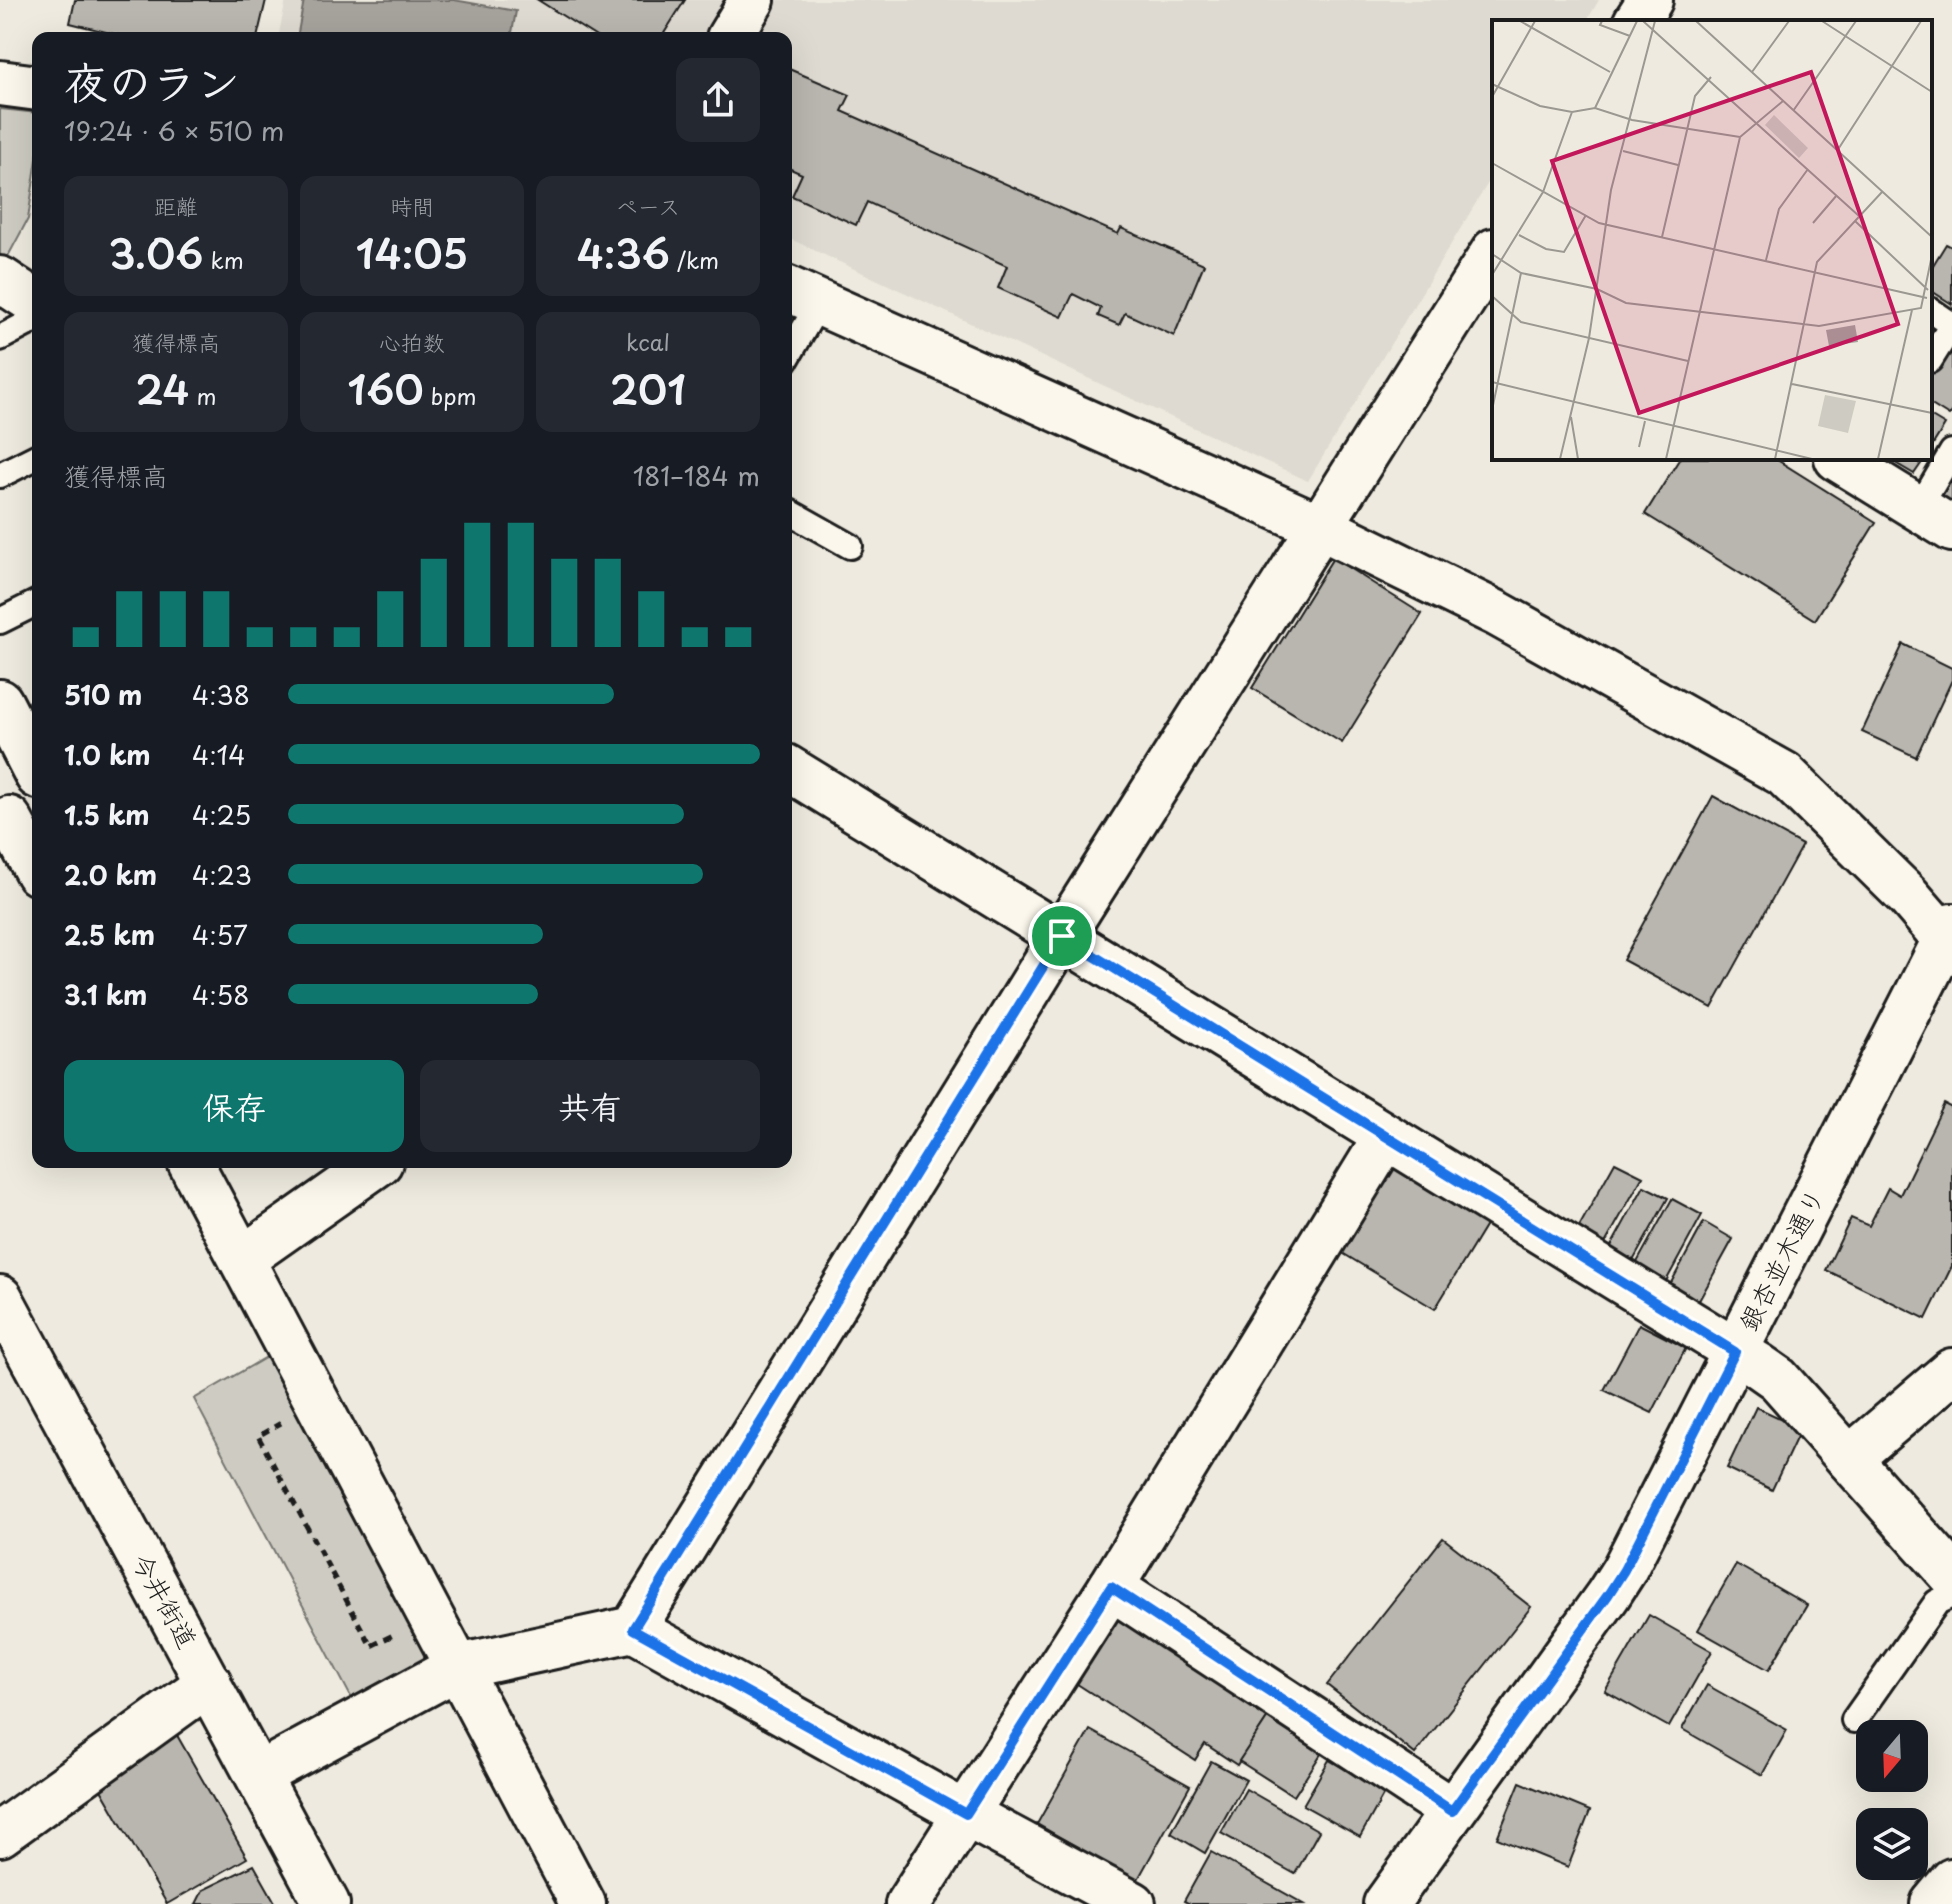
<!DOCTYPE html>
<html lang="ja">
<meta charset="utf-8">
<style>
body{margin:0;font-family:"Playpen Sans","Klee One",sans-serif;background:#242831;color:#f1f3f6;height:100vh;display:flex;flex-direction:column;font-size:30px;white-space:nowrap}
*{box-sizing:border-box;margin:0}
p{font-size:26px;color:#9ea1a6}
.icon{flex:none;width:44px;height:44px;fill:none;stroke:currentColor;stroke-width:2;stroke-linecap:round;stroke-linejoin:round}
.map{position:relative;flex:1;overflow:hidden}
.side{position:absolute;left:32px;top:32px;width:760px;height:1136px;display:flex;flex-direction:column;background:#171b24;border-radius:16px;box-shadow:0 8px 32px #0002}
.side>*{flex:none}
.needle{width:52px;rotate:199deg}
.tools{position:absolute;left:1856px;top:1720px;display:grid;gap:16px}
.tools a{display:grid;place-items:center;width:72px;height:72px;border-radius:16px;background:#171b24;box-shadow:0 8px 32px #0002;font-size:40px}
.pin{position:absolute;display:grid;place-items:center;width:68px;height:68px;color:#fff;margin:-34px;border:4px solid #fff;border-radius:50%;box-shadow:0 2px 8px #0007}
.round{display:grid;place-items:center;flex:none;width:84px;height:84px;border-radius:16px;background:#242831}
.summary{display:flex;align-items:center;justify-content:space-between;height:136px;padding:0 32px}
h1{font-size:44px;font-weight:600;line-height:60px}
.stats{display:grid;grid-template-columns:repeat(3,1fr);gap:12px;height:136px;padding:8px 32px}
.stats div{display:grid;align-content:center;border-radius:16px;background:#242831;text-align:center}
.stats b{font-size:40px;font-weight:600}
.stats small{font-size:22px;font-weight:400}
.stats p{font-size:22px}
.chart{height:224px;padding:16px 32px}
.chart p{display:flex;justify-content:space-between}
.chart svg{width:100%;height:144px;margin-top:8px;stroke:#0f766e;stroke-width:6}
.button{display:flex;gap:16px;margin-top:auto;padding:16px 32px}
.button a{flex:1;height:92px;border-radius:16px;background:#0f766e;color:#fff;font-size:32px;font-weight:600;line-height:92px;text-align:center}
.button a+a{background:#242831;color:#f1f3f6}
ul{padding:0 32px;list-style:none;font-size:26px}
li{display:grid;grid-template-columns:128px 96px 1fr;align-items:center;height:60px}
li i{height:20px;border-radius:10px;background:#0f766e}
.map>svg:first-child{display:block}
.built{fill:#dedad1}
.green{fill:#ceccc2;stroke:#75746f;stroke-width:2}
.water{fill:#a6a39d;stroke:#6f6d69;stroke-width:2}
.building{fill:#b9b6af;stroke:#1c1c1c;stroke-width:2}
.lines{fill:none;stroke-linecap:round;stroke-linejoin:round}
.lane-casing{stroke:#1c1c1c;stroke-width:30}
.street-casing{stroke:#1c1c1c;stroke-width:50}
.secondary-casing{stroke:#1c1c1c;stroke-width:50}
.path{stroke:#1c1c1c;stroke-width:5;stroke-dasharray:8 6;stroke-linecap:butt}
.lane{stroke:#fbf7ec;stroke-width:24}
.street{stroke:#fbf7ec;stroke-width:44}
.secondary{stroke:#fbf7ec;stroke-width:44}
.route-casing{stroke:#fff;stroke-width:16}
.route{stroke:#1a73e8;stroke-width:10}
.labels{text-anchor:middle;stroke-width:6;stroke-linejoin:round;paint-order:stroke}
.street-label{font-size:26px;fill:#1c1c1c;stroke:#fbf7ec}
.inset-road{fill:none;stroke:#9a9891;stroke-width:2}
.view{fill:#c2185b;fill-opacity:0.15;stroke:#c2185b;stroke-width:4}
.inset-edge{fill:none;stroke:#1c1c1c;stroke-width:4}
</style>
<div class="map">
<svg width="1952" height="1904" viewBox="0 0 1952 1904">
<rect width="100%" height="100%" fill="#eeeadf"/>
<filter id="ink" filterUnits="userSpaceOnUse"><feTurbulence type="fractalNoise" baseFrequency=".0125" numOctaves="2"/><feDisplacementMap in="SourceGraphic" scale="16" xChannelSelector="R" yChannelSelector="G"/><feConvolveMatrix kernelMatrix="1 2 1 2 8 2 1 2 1" color-interpolation-filters="sRGB"/></filter>
<g filter="url(#ink)">
<!-- built -->
<polygon class="built" points="286,0 1599,0 1586,22 1494,22 1494,173 1308,481 786,237 786,38 278,38"/>
<!-- green -->
<g class="green">
<polygon points="0,109 38,113 38,152 28,219 6,260 0,256"/>
<polygon points="277,1351 433,1655 352,1699 194,1399"/>
</g>
<!-- water -->
<polygon class="water" points="304,0 454,0 516,11 511,38 297,38"/>
<!-- building -->
<g class="building">
<polygon points="75,0 266,0 257,38 130,38 70,23"/>
<polygon points="538,0 685,0 661,38 598,38"/>
<polygon points="789,69 850,95 842,111 1118,234 1121,228 1204,264 1174,336 1125,313 1119,325 1098,316 1101,308 1073,294 1062,317 998,288 1007,266 867,202 856,225 792,196 802,174 786,167 786,75"/>
<polygon points="1946,244 1952,247 1952,304 1930,290 1930,270"/>
<polygon points="1952,337 1952,412 1949,416 1930,404 1930,372"/>
<polygon points="1930,416 1945,425 1930,449"/>
<polygon points="1680,458 1774,458 1876,522 1815,620 1645,514"/>
<polygon points="1887,458 1925,458 1914,474"/>
<polygon points="1952,478 1952,506 1939,498"/>
<polygon points="1333,558 1422,614 1342,743 1252,688"/>
<polygon points="1903,644 1952,668 1952,680 1916,757 1862,732"/>
<polygon points="1713,796 1802,845 1712,1008 1623,960"/>
<polygon points="1944,1104 1952,1108 1952,1266 1926,1319 1826,1270 1851,1218 1869,1226 1888,1188 1900,1195"/>
<polygon points="1386,1161 1488,1222 1435,1309 1334,1248"/>
<polygon points="1615,1162 1643,1176 1602,1249 1575,1234"/>
<polygon points="1644,1186 1668,1198 1633,1261 1610,1248"/>
<polygon points="1672,1199 1702,1215 1665,1283 1635,1266"/>
<polygon points="1704,1222 1733,1239 1695,1308 1666,1292"/>
<polygon points="1639,1324 1686,1348 1652,1413 1604,1390"/>
<polygon points="1756,1407 1801,1428 1772,1490 1727,1468"/>
<polygon points="1443,1538 1531,1607 1415,1754 1327,1685"/>
<polygon points="1736,1564 1807,1605 1769,1670 1698,1630"/>
<polygon points="1115,1611 1272,1711 1237,1765 1205,1744 1195,1760 1071,1680"/>
<polygon points="1649,1615 1712,1651 1669,1727 1605,1691"/>
<polygon points="1707,1685 1787,1730 1762,1775 1682,1729"/>
<polygon points="1272,1711 1326,1746 1294,1796 1239,1761"/>
<polygon points="174,1730 247,1858 167,1904 96,1781"/>
<polygon points="1090,1730 1190,1786 1137,1881 1037,1824"/>
<polygon points="1329,1760 1385,1792 1360,1837 1303,1805"/>
<polygon points="1211,1761 1246,1780 1205,1853 1171,1833"/>
<polygon points="1520,1782 1590,1811 1568,1867 1497,1838"/>
<polygon points="1246,1789 1319,1831 1295,1874 1221,1833"/>
<polygon points="1211,1852 1304,1904 1190,1904 1184,1901"/>
<polygon points="254,1865 276,1904 196,1904 203,1890"/>
</g>
<g class="lines">
<!-- lane casing -->
<g class="lane-casing">
<g id="lane">
<polyline points="1930,310 1952,325 1930,360"/>
<polyline points="0,338 38,318"/>
<polyline points="786,360 819,303"/>
<polyline points="0,475 38,456"/>
<polyline points="1919,508 1952,452"/>
<polyline points="786,510 850,546"/>
<polyline points="0,621 38,602"/>
<polyline points="1854,1720 1937,1602 1952,1595"/>
</g>
</g>
<!-- street casing -->
<g class="street-casing">
<g id="street">
<polyline points="1636,22 1650,0"/>
<polyline points="729,38 752,0"/>
<polyline points="0,83 38,88"/>
<polyline points="0,279 38,304"/>
<polyline points="786,288 1321,527 1498,614 1784,774 1908,896 1945,939 1952,943"/>
<polyline points="1837,458 1952,529"/>
<polyline points="0,702 38,776"/>
<polyline points="786,767 1758,1365 1778,1379 1952,1575"/>
<polyline points="9,819 38,873"/>
<polyline points="190,1162 583,1904"/>
<polyline points="242,1259 380,1162"/>
<polyline points="1849,1459 1952,1371"/>
<polyline points="1111,1587 1452,1811"/>
<polyline points="633,1629 966,1814 1133,1904"/>
<polyline points="258,1775 458,1667 633,1629 1062,936 1494,251"/>
<polyline points="0,1834 209,1683"/>
<polyline points="908,1904 1111,1587 1386,1137"/>
<polyline points="1933,1904 1952,1881"/>
</g>
</g>
<!-- secondary casing -->
<g class="secondary-casing">
<g id="secondary">
<polyline points="0,1298 327,1904"/>
<polyline points="1386,1904 1608,1595 1624,1570 1952,926"/>
</g>
</g>
<!-- path -->
<polyline class="path" points="281,1423 258,1436 371,1646 393,1635"/>
<!-- lane -->
<use href="#lane" class="lane"/>
<!-- street -->
<use href="#street" class="street"/>
<!-- secondary -->
<use href="#secondary" class="secondary"/>
</g>
</g>
<g class="lines" filter="url(#ink)">
<!-- route casing -->
<g class="route-casing">
<polygon id="route" points="1062,936 1735,1352 1624,1570 1608,1595 1452,1811 1111,1587 966,1814 633,1629"/>
</g>
<!-- route -->
<use href="#route" class="route"/>
</g>
<g class="labels">
<!-- street labels -->
<g class="street-label">
<text transform="translate(1782 1260) rotate(-63)" y="9">銀杏並木通り</text>
<text transform="translate(164 1601) rotate(61)" y="9">今井街道</text>
</g>
</g>
<!-- overview -->
<g transform="translate(1492 20)">
<rect width="440" height="440" fill="#eeeadf"/>
<path d="M282,95L316,128L307,138L273,105ZM333,375L364,381L356,413L326,406Z" fill="#ceccc2"/>
<path d="M363,305L366,322L337,326L334,310Z" fill="#a6a39d"/>
<path class="inset-road" d="M28,1L118,52M110,1L108,5L138,16M151,1L367,196M204,1L440,217M330,1L440,72M260,52L297,1M0,64L48,86L80,92L103,88L140,100L248,117M0,77L43,1M103,88L145,1M301,91L364,1M131,131L186,145M345,131L429,1M0,143L107,203L435,278M363,201L436,270M321,203L345,175M27,215L54,229L72,232L94,195M170,217L203,76L219,57M0,234L29,253L105,269L134,283L327,306L429,288L440,235M274,240L287,189L316,149M0,255L51,172L80,92M0,276L29,302L196,341M0,362L320,439M300,364L440,393M0,390L29,253M79,397L86,439M147,427L153,401M68,439L97,318L119,170L163,1M174,439L248,117L291,81M283,439L325,242L390,172M386,439L420,290"/>
<path class="view" d="M319,52L406,304L147,393L60,141Z"/>
<rect width="440" height="440" class="inset-edge"/>
</g>
</svg>
<div class="tools">
<a><svg class="needle" viewBox="-14 -14 28 28"><path d="M0-13l5 13h-10z" fill="#e53935"/><path d="M0 13l5-13h-10z" fill="#9ea1a6"/></svg></a>
<a><svg class="icon" aria-label="layers" viewBox="0 0 24 24"><path d="M12 4l9 5-9 5-9-5zM3 14l9 5 9-5"/></svg></a>
</div>
<div class="pin" style="left:1062px;top:936px;background:#1e9e55"><svg class="icon" aria-label="arrive" viewBox="0 0 24 24"><path d="M6 21V4h12l-3 4 3 4H6"/></svg></div>
<section class="side">
<div class="summary"><div><h1>夜のラン</h1><p>19:24 · 6 × 510 m</p></div><a class="round"><svg class="icon" aria-label="share" viewBox="0 0 24 24"><path d="M12 15V3M7 8l5-5 5 5M5 13v7h14v-7"/></svg></a></div>
<div class="stats">
<div><p>距離</p><b>3.06<small> km</small></b></div>
<div><p>時間</p><b>14:05</b></div>
<div><p>ペース</p><b>4:36<small> /km</small></b></div>
</div>
<div class="stats">
<div><p>獲得標高</p><b>24<small> m</small></b></div>
<div><p>心拍数</p><b>160<small> bpm</small></b></div>
<div><p>kcal</p><b>201</b></div>
</div>
<div class="chart"><p><span>獲得標高</span>181–184 m</p>
<svg viewBox="0 0 160 44" preserveAspectRatio="none"><path d="M5 44V38M15 44V27M25 44V27M35 44V27M45 44V38M55 44V38M65 44V38M75 44V27M85 44V17M95 44V6M105 44V6M115 44V17M125 44V17M135 44V27M145 44V38M155 44V38"/></svg>
</div>
<ul>
<li><b>510 m</b>4:38<i style="width:69%"></i></li>
<li><b>1.0 km</b>4:14<i style="width:100%"></i></li>
<li><b>1.5 km</b>4:25<i style="width:84%"></i></li>
<li><b>2.0 km</b>4:23<i style="width:88%"></i></li>
<li><b>2.5 km</b>4:57<i style="width:54%"></i></li>
<li><b>3.1 km</b>4:58<i style="width:53%"></i></li>
</ul>
<div class="button"><a>保存</a><a>共有</a></div>
</section>
</div>
